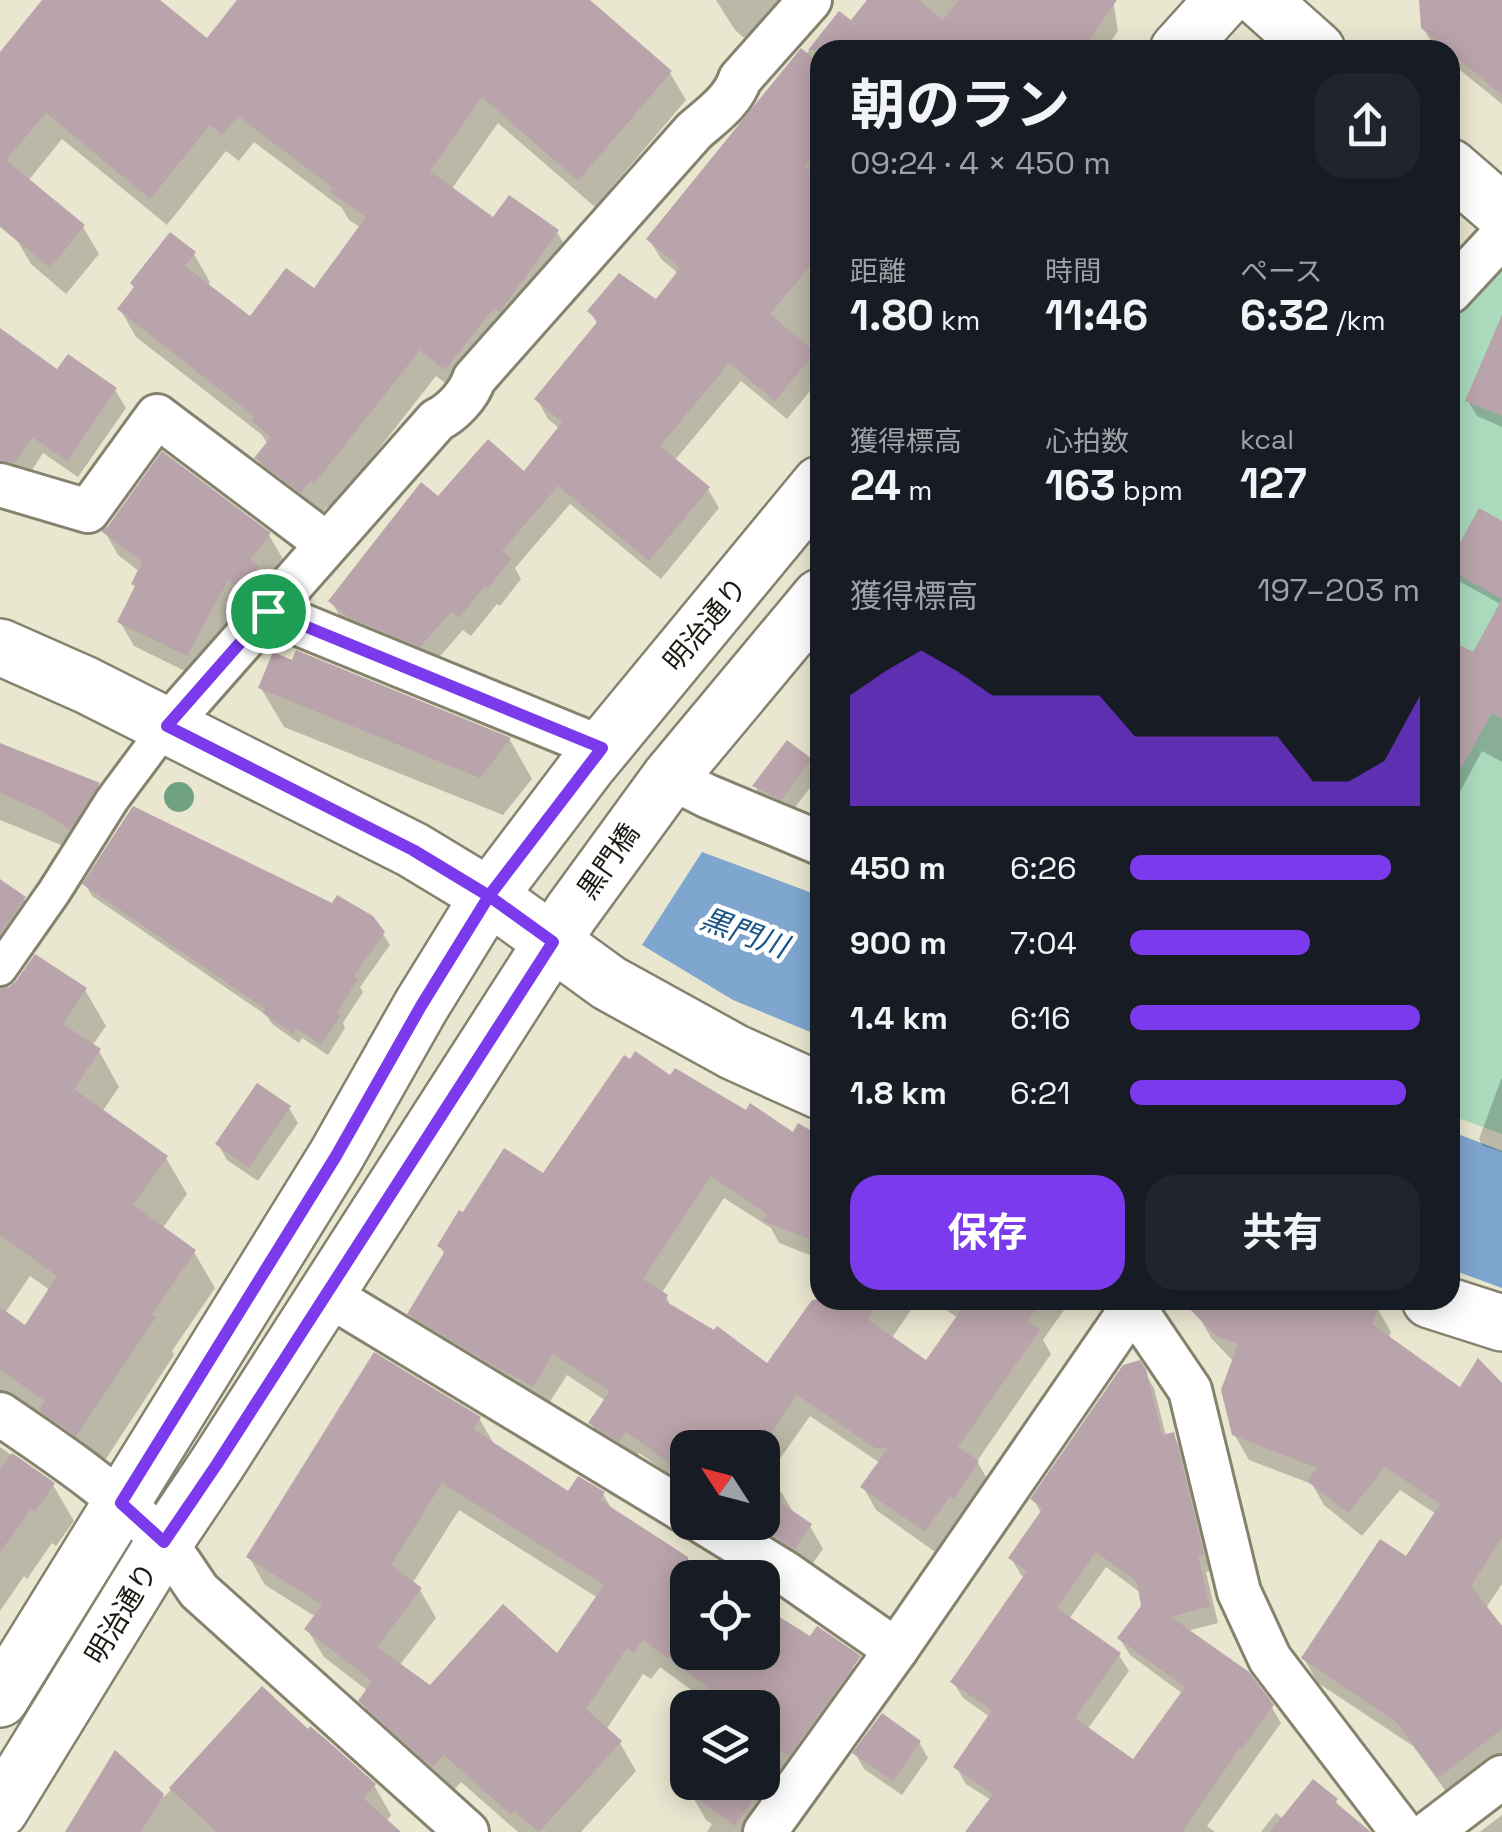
<!DOCTYPE html>
<html lang="ja">
<meta charset="utf-8">
<style>
body{margin:0;font-family:"Space Grotesk","Noto Sans JP",sans-serif;background:#20242c;color:#f1f3f6;height:100vh;display:flex;flex-direction:column;font-size:38px;white-space:nowrap}
*{box-sizing:border-box;margin:0}
p{font-size:32px;color:#9ea1a6}
.icon{flex:none;width:55px;height:55px;fill:none;stroke:currentColor;stroke-width:2;stroke-linecap:round;stroke-linejoin:round}
.map{position:relative;flex:1;overflow:hidden}
.details{position:absolute;left:810px;top:40px;width:650px;height:1270px;display:flex;flex-direction:column;background:#171b24;border-radius:30px;box-shadow:0 5px 25px #0003}
.details>*{flex:none}
.needle{width:65px;rotate:306deg}
.fabs{position:absolute;left:670px;top:1430px;display:grid;gap:20px}
.fabs a{display:grid;place-items:center;width:110px;height:110px;border-radius:20px;background:#171b24;box-shadow:0 5px 25px #0003;font-size:50px}
.pin{position:absolute;display:grid;place-items:center;width:85px;height:85px;color:#fff;margin:-42px;border:5px solid #fff;border-radius:50%;box-shadow:0 2px 10px #0007}
.round{display:grid;place-items:center;flex:none;width:105px;height:105px;border-radius:30px;background:#20242c}
.overview{display:flex;align-items:center;justify-content:space-between;height:170px;padding:0 40px}
h1{font-size:55px;font-weight:700;line-height:75px}
.figures{display:grid;grid-template-columns:repeat(3,1fr);gap:15px;height:170px;padding:10px 40px}
.figures div{display:grid;align-content:center}
.figures b{font-size:42px;font-weight:700}
.figures small{font-size:28px;font-weight:400}
.figures p{font-size:28px}
.chart{height:280px;padding:20px 40px}
.chart p{display:flex;justify-content:space-between}
.chart svg{width:100%;height:180px;margin-top:10px;fill:#7c3aed;opacity:.7}
.action{display:flex;gap:20px;margin-top:auto;padding:20px 40px}
.action a{flex:1;height:115px;border-radius:30px;background:#7c3aed;color:#fff;font-size:40px;font-weight:700;line-height:115px;text-align:center}
.action a+a{background:#20242c;color:#f1f3f6}
ul{padding:0 40px;list-style:none;font-size:32px}
li{display:grid;grid-template-columns:160px 120px 1fr;align-items:center;height:75px}
li i{height:25px;border-radius:12px;background:#7c3aed}
.map>svg:first-child{display:block}
.green{fill:#abdabd}
.water{fill:#7fa6ce}
.shadow{fill:#0003;fill-rule:evenodd}
.building{fill:#baa4ac;fill-rule:evenodd}
.lines{fill:none;stroke-linecap:round;stroke-linejoin:round}
.pedestrian-casing{stroke:#85826e;stroke-width:38}
.minor-casing{stroke:#85826e;stroke-width:48}
.tertiary-casing{stroke:#85826e;stroke-width:60}
.pedestrian{stroke:#fff;stroke-width:32}
.minor{stroke:#fff;stroke-width:42}
.tertiary{stroke:#fff;stroke-width:55}
.tree{fill:#70a181}
.route-casing{stroke:#fff;stroke-width:20}
.route{stroke:#7c3aed;stroke-width:12}
.labels{text-anchor:middle;stroke-width:9;stroke-linejoin:round;paint-order:stroke}
.street-label{font-size:28px;fill:#1c1a13;stroke:#fff}
.water-label{font-size:30px;font-style:italic;fill:#1b5588;stroke:#fff}
</style>
<div class="map">
<svg width="1502" height="1832" viewBox="0 0 1502 1832">
<rect width="100%" height="100%" fill="#eae7d1"/>
<!-- green -->
<polygon class="green" points="1502,252 1502,1134 1450,1115 1450,310"/>
<!-- water -->
<g class="water">
<polygon points="702,852 820,896 820,1036 733,1000 642,945"/>
<polygon points="1450,1131 1502,1151 1502,1288 1450,1269"/>
</g>
<!-- shadow -->
<g class="shadow">
<polygon points="51,0 156,0 207,41 240,0 587,0 670,73 686,100 595,207 498,123 451,190 494,221 557,232 573,259 462,396 436,376 331,510 327,507 317,519 273,486 257,458 268,445 262,435 136,337 120,309 194,254 210,282 207,286 250,320 314,292 361,228 349,220 342,208 254,142 239,161 226,151 167,225 62,139 28,181 83,227 99,254 66,294 31,264 18,242 0,227 0,56"/>
<polygon points="716,0 790,0 764,55 735,30"/>
<polygon points="871,0 1113,0 1118,31 1105,50 820,50 820,379 787,419 741,381 674,461 708,489 719,508 661,579 570,504 515,568 521,579 500,606 497,604 471,636 463,630 432,665 342,620 331,601 438,500 524,474 560,429 548,419 537,399 598,325 590,312 656,303 679,274 661,259 649,239 840,14 851,23"/>
<polygon points="1421,0 1502,0 1502,104 1450,62 1450,50 1436,50 1423,28"/>
<polygon points="0,331 58,373 115,390 126,408 78,477 43,453 25,481 0,481"/>
<polygon points="1502,353 1502,427 1477,416 1468,401"/>
<polygon points="1502,524 1502,762 1482,751 1450,810 1450,642 1474,655 1502,605 1455,579 1450,566"/>
<polygon points="105,532 269,535 283,559 265,582 271,591 257,612 242,602 201,679 134,646 120,622 136,588 140,572 118,555"/>
<polygon points="298,653 510,740 532,779 503,815 284,727 261,688 293,663"/>
<polygon points="820,722 820,738 814,730"/>
<polygon points="0,745 98,785 118,821 91,864 66,847 0,820"/>
<polygon points="810,761 819,776 790,814 763,801 755,786"/>
<path d="M0,882L26,901L39,883L58,916L6,990H85L106,1026L92,1046L99,1051L119,1087L102,1112L166,1158L187,1194L162,1229L194,1252L215,1288L172,1351L174,1355L98,1471L0,1435ZM30,1276L50,1290L25,1328L5,1313Z"/>
<polygon points="85,884 383,934 390,945 360,987 363,992 343,1023 345,1028 328,1055 302,1038 299,1043 272,1024 266,1015 92,896"/>
<polygon points="1502,1077 1502,1152 1483,1146 1479,1139"/>
<polygon points="671,1078 794,1135 820,1139 820,1259 779,1243 771,1228 724,1198 661,1294 666,1297 673,1309 768,1366 820,1293 820,1300 918,1300 891,1339 927,1363 958,1318 931,1300 1071,1300 1043,1340 1051,1354 977,1461 991,1486 938,1554 876,1510 863,1487 880,1463 810,1416 768,1476 770,1479 767,1483 782,1493 795,1516 810,1526 823,1549 808,1570 730,1522 762,1522 762,1448 688,1448 688,1488 639,1453 633,1463 604,1446 591,1423 606,1401 567,1375 546,1408 423,1336 410,1314 445,1255 440,1246 543,1177"/>
<polygon points="289,1108 298,1123 258,1181 227,1160 218,1144"/>
<polygon points="1190,1300 1357,1300 1377,1308 1391,1332 1388,1340 1460,1391 1502,1387 1502,1584 1461,1645 1502,1627 1502,1764 1453,1801 1413,1746 1318,1683 1304,1659 1406,1559 1436,1514 1400,1490 1362,1536 1324,1505 1312,1484 1249,1460 1234,1434 1232,1360 1211,1338"/>
<path d="M1139,1363L1154,1388L1166,1436L1173,1435L1183,1451L1212,1571L1206,1572L1218,1623L1187,1631L1271,1706L1281,1723L1207,1826L1215,1832H968L991,1800L966,1784L956,1767L990,1717L963,1698L953,1682L1025,1578L1021,1575L1011,1558L1042,1514L1033,1499ZM1106,1567L1141,1593L1144,1606L1120,1639L1130,1655L1183,1694L1133,1763L1087,1730L1129,1671L1119,1655L1069,1619Z"/>
<path d="M479,1418L495,1446L569,1494H603L614,1513L714,1578H688V1652H762L852,1667L869,1695L766,1832H707L712,1824L706,1820L690,1792L762,1782V1708H716L660,1667L651,1679L643,1674L606,1730L620,1743L636,1771L581,1832H518L461,1782L450,1794L378,1729L361,1701L368,1691L324,1657L307,1629L316,1617L265,1585L249,1557ZM459,1510L598,1598L558,1657L430,1689L399,1666L436,1618L420,1590L412,1584Z"/>
<polygon points="0,1447 53,1485 74,1521 56,1546 52,1543 27,1579 24,1576 0,1611"/>
<polygon points="262,1690 374,1785 391,1815 386,1822 397,1832 68,1832 115,1753 164,1797"/>
<polygon points="919,1742 928,1758 902,1795 864,1769 855,1753"/>
<polygon points="1336,1801 1342,1811 1365,1832 1261,1832 1276,1813 1283,1819"/>
<polygon points="1502,1815 1502,1832 1480,1832"/>
</g>
<!-- building -->
<g class="building">
<polygon points="42,0 160,0 207,38 237,0 590,0 672,71 578,181 482,97 430,171 493,217 509,195 559,230 500,312 494,308 445,370 420,350 314,484 310,481 301,493 254,458 271,437 251,421 255,417 117,309 134,287 130,283 170,232 196,252 185,266 250,316 286,268 314,288 366,217 330,192 333,188 238,116 222,135 210,125 150,199 46,113 6,160 85,225 50,268 0,226 0,52"/>
<polygon points="867,0 919,0 943,20 959,0 1117,0 1082,50 808,50 839,11 851,20"/>
<polygon points="1419,0 1502,0 1502,95 1421,28"/>
<polygon points="801,48 820,64 820,147 805,166 820,179 820,254 770,314 815,352 775,401 729,363 660,446 710,487 649,561 558,486 502,551 512,558 488,588 485,586 459,618 451,612 420,647 348,617 328,601 421,482 438,496 488,439 524,471 562,422 534,399 598,321 587,311 619,273 656,299 680,268 646,239"/>
<polygon points="1502,315 1502,416 1465,401"/>
<polygon points="0,328 57,369 68,354 117,388 67,461 32,437 15,463 0,461"/>
<polygon points="162,451 271,533 250,560 259,566 243,590 228,580 187,656 117,622 135,586 131,584 142,562 101,531 108,526"/>
<polygon points="1479,508 1502,521 1502,599 1450,570 1450,561"/>
<polygon points="1502,599 1502,719 1492,713 1450,788 1450,640 1473,652"/>
<polygon points="296,650 511,738 480,778 258,688 273,652 292,660"/>
<polygon points="787,740 812,759 781,800 752,786"/>
<polygon points="0,743 100,783 70,830 42,811 0,793"/>
<polygon points="133,806 332,903 337,895 373,916 385,932 354,976 358,979 337,1012 341,1015 321,1045 296,1028 293,1034 263,1013 265,1009 82,884"/>
<polygon points="39,878 37,881 0,934 0,879 26,897"/>
<polygon points="35,954 87,988 63,1024 101,1049 74,1089 168,1156 133,1205 196,1250 152,1315 156,1317 76,1436 41,1412 40,1409 45,1401 0,1370 0,1307 25,1325 57,1276 0,1235 0,989 9,987 16,981"/>
<polygon points="635,1051 670,1075 675,1068 746,1110 750,1103 793,1132 798,1123 820,1136 820,1243 763,1221 767,1214 711,1176 643,1279 668,1295 665,1301 714,1330 717,1326 767,1363 812,1300 880,1300 867,1319 926,1360 968,1300 1042,1300 1027,1321 1040,1330 958,1447 979,1461 954,1499 950,1496 925,1532 860,1487 888,1448 875,1448 797,1395 760,1448 688,1448 688,1476 626,1432 619,1442 588,1423 610,1391 553,1354 533,1387 509,1373 508,1374 407,1314 445,1251 437,1246 459,1210 463,1212 504,1148 543,1173 624,1055 630,1059"/>
<polygon points="257,1083 291,1106 249,1168 215,1144"/>
<polygon points="1181,1300 1381,1300 1372,1324 1460,1387 1478,1358 1502,1383 1502,1538 1471,1586 1502,1626 1502,1729 1438,1778 1396,1722 1301,1658 1380,1539 1406,1556 1440,1504 1385,1467 1348,1513 1307,1481 1317,1468 1232,1435 1221,1390 1238,1344 1216,1336"/>
<path d="M374,1352L481,1417L473,1429L568,1491L578,1476L605,1492L600,1500L688,1557V1653L762,1652V1606L810,1636L817,1626L861,1656L789,1756L762,1737V1708H736L643,1640L634,1653L627,1648L586,1709L622,1741L539,1832L514,1811L511,1815L444,1755L432,1767L358,1701L372,1681L304,1629L322,1605L246,1557ZM442,1483L604,1585L557,1653L503,1604L430,1685L377,1647L422,1588L391,1565Z"/>
<path d="M1140,1360L1146,1369L1162,1435L1174,1432L1204,1555L1198,1556L1210,1606L1171,1617L1249,1672L1274,1705L1242,1749L1240,1748L1182,1832H965L993,1794L953,1767L992,1710L950,1682L1027,1571L1008,1558L1043,1508L1030,1499L1123,1365ZM1096,1552L1137,1582L1141,1606L1117,1638L1185,1687L1133,1759L1075,1718L1121,1653L1057,1608Z"/>
<polygon points="12,1453 55,1483 35,1512 31,1509 0,1552 0,1470"/>
<polygon points="762,1490 812,1524 795,1549 751,1522 762,1522"/>
<polygon points="262,1686 308,1729 310,1726 329,1742 376,1784 363,1798 401,1832 217,1832 169,1788"/>
<polygon points="882,1713 921,1741 893,1781 852,1753"/>
<polygon points="115,1750 164,1794 141,1832 65,1832"/>
<polygon points="1313,1779 1338,1799 1335,1802 1371,1832 1270,1832"/>
<polygon points="674,1782 765,1782 735,1826"/>
</g>
<g class="lines">
<!-- pedestrian casing -->
<g class="pedestrian-casing">
<polyline id="pedestrian" points="0,969 54,892 112,800 167,726"/>
</g>
<!-- minor casing -->
<g class="minor-casing">
<g id="minor">
<polyline points="1450,292 1502,236"/>
<polyline points="0,485 88,511 157,416 327,544"/>
<polyline points="267,611 602,748"/>
<path d="M167,726L437,420C452,413 469,395 474,379L694,131C711,116 733,101 740,79L810,0"/>
<polyline points="670,777 707,796 820,843"/>
<polyline points="325,1293 688,1513"/>
<polyline points="1133,1300 1133,1306 1190,1390 1239,1592 1270,1659 1402,1832"/>
<path d="M0,1414C56,1452 114,1491 162,1540C176,1555 187,1574 199,1591L467,1832"/>
<polyline points="703,1522 784,1572 896,1650"/>
<polyline points="765,1832 896,1650 1133,1306"/>
<polyline points="1430,1832 1502,1777"/>
</g>
</g>
<!-- tertiary casing -->
<g class="tertiary-casing">
<g id="tertiary">
<polyline points="1261,0 1317,50"/>
<polyline points="1178,50 1223,0"/>
<polyline points="1450,167 1502,212"/>
<polyline points="0,647 86,685 413,850 489,896 609,983 734,1052 820,1091"/>
<polyline points="1430,1300 1502,1323"/>
<polyline points="0,1699 336,1156 421,1006 489,896 589,764 820,484"/>
<polyline points="0,1810 164,1543 217,1464 571,913 670,777 820,597"/>
</g>
</g>
<!-- pedestrian -->
<use href="#pedestrian" class="pedestrian"/>
<!-- minor -->
<use href="#minor" class="minor"/>
<!-- tertiary -->
<use href="#tertiary" class="tertiary"/>
</g>
<!-- trees -->
<circle class="tree" cx="179" cy="797" r="15"/>
<g class="lines">
<!-- route casing -->
<g class="route-casing">
<polyline id="route" points="268,611 167,726 413,850 489,896 553,942 217,1464 164,1542 121,1503 336,1156 421,1006 489,896 602,748 268,611"/>
</g>
<!-- route -->
<use href="#route" class="route"/>
</g>
<g class="labels">
<!-- street labels -->
<g class="street-label">
<text transform="translate(705 624) rotate(-50)" y="10">明治通り</text>
<text transform="translate(608 861) rotate(-55)" y="10">黒門橋</text>
<text transform="translate(121 1613) rotate(-59)" y="10">明治通り</text>
</g>
<!-- water labels -->
<g class="water-label">
<text transform="translate(744 933) rotate(20)" y="10">黒門川</text>
</g>
</g>
</svg>
<div class="fabs">
<a><svg class="needle" viewBox="-14 -14 28 28"><path d="M0-13l5 13h-10z" fill="#e53935"/><path d="M0 13l5-13h-10z" fill="#9ea1a6"/></svg></a>
<a><svg class="icon" aria-label="locate" viewBox="0 0 24 24"><circle cx="12" cy="12" r="6"/><path d="M12 2v4M12 18v4M2 12h4M18 12h4"/></svg></a>
<a><svg class="icon" aria-label="layers" viewBox="0 0 24 24"><path d="M12 4l9 5-9 5-9-5zM3 14l9 5 9-5"/></svg></a>
</div>
<div class="pin" style="left:268px;top:611px;background:#1e9e55"><svg class="icon" aria-label="arrive" viewBox="0 0 24 24"><path d="M6 21V4h12l-3 4 3 4H6"/></svg></div>
<section class="details">
<div class="overview"><div><h1>朝のラン</h1><p>09:24 · 4 × 450 m</p></div><a class="round"><svg class="icon" aria-label="share" viewBox="0 0 24 24"><path d="M12 15V3M7 8l5-5 5 5M5 13v7h14v-7"/></svg></a></div>
<div class="figures">
<div><p>距離</p><b>1.80<small> km</small></b></div>
<div><p>時間</p><b>11:46</b></div>
<div><p>ペース</p><b>6:32<small> /km</small></b></div>
</div>
<div class="figures">
<div><p>獲得標高</p><b>24<small> m</small></b></div>
<div><p>心拍数</p><b>163<small> bpm</small></b></div>
<div><p>kcal</p><b>127</b></div>
</div>
<div class="chart"><p><span>獲得標高</span>197–203 m</p>
<svg viewBox="0 0 160 44" preserveAspectRatio="none"><path d="M0 44V17L10 11L20 6L30 11L40 17L50 17L60 17L70 17L80 27L90 27L100 27L110 27L120 27L130 38L140 38L150 33L160 17V44z"/></svg>
</div>
<ul>
<li><b>450 m</b>6:26<i style="width:90%"></i></li>
<li><b>900 m</b>7:04<i style="width:62%"></i></li>
<li><b>1.4 km</b>6:16<i style="width:100%"></i></li>
<li><b>1.8 km</b>6:21<i style="width:95%"></i></li>
</ul>
<div class="action"><a>保存</a><a>共有</a></div>
</section>
</div>
